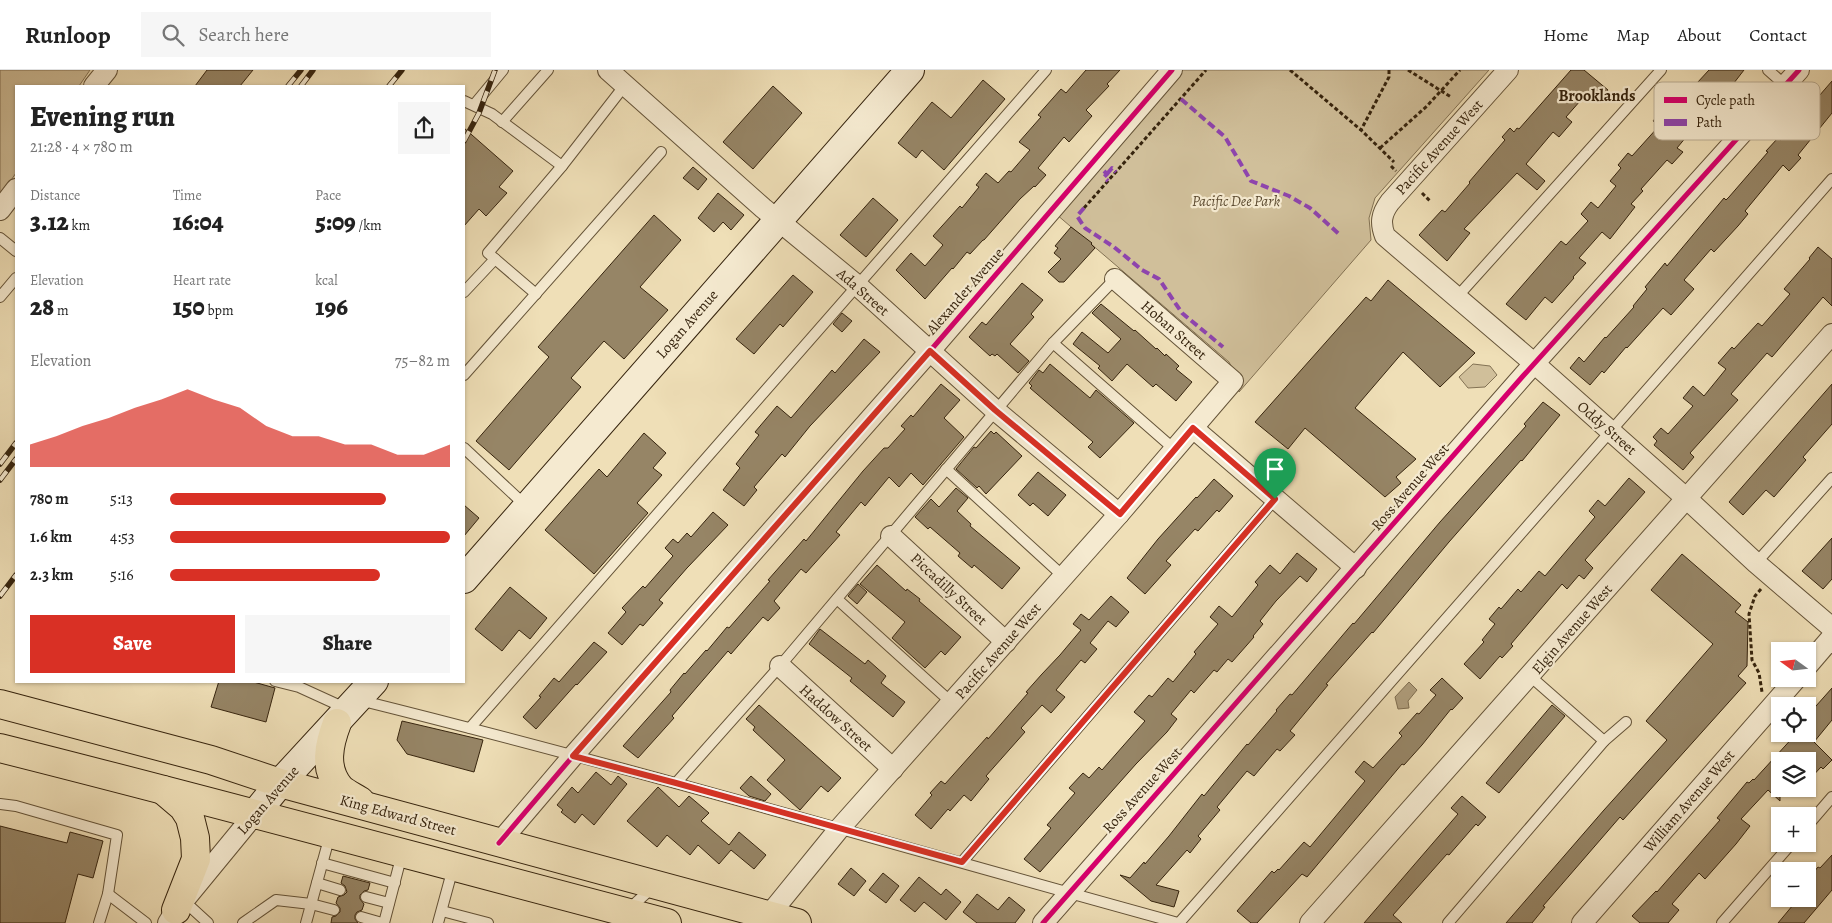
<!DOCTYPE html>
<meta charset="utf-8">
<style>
body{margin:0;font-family:Alegreya,serif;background:#f6f6f6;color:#222;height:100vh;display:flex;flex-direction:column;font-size:19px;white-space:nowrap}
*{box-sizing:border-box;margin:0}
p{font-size:16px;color:#767676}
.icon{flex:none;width:28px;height:28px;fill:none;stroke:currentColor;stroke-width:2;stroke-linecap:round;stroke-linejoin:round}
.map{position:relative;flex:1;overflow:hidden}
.side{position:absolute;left:15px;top:15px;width:450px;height:598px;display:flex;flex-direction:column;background:#fff;border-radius:0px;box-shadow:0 1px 4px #0004}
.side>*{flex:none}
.needle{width:32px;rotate:285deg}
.tools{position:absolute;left:1771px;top:572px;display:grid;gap:10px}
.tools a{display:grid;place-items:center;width:45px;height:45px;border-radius:0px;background:#fff;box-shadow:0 1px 4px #0004;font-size:25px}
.pin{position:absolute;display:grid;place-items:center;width:42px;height:42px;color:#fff;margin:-51px -21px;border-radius:50% 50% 50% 0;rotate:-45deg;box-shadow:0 0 5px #0007}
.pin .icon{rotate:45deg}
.round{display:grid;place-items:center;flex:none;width:52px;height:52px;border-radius:0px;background:#f6f6f6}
.summary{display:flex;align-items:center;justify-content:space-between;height:85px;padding:0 15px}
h1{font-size:28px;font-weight:800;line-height:38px}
.metrics{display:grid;grid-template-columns:repeat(3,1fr);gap:8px;height:85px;padding:5px 15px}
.metrics div{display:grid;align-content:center}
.metrics b{font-size:25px;font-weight:800}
.metrics small{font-size:14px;font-weight:400}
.metrics p{font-size:14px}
.chart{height:140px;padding:10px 15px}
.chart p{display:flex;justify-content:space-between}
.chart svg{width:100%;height:90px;margin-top:5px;fill:#d93025;opacity:.7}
.primary-button{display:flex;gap:10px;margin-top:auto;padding:10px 15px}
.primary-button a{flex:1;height:58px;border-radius:0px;background:#d93025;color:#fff;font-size:20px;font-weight:800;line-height:58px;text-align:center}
.primary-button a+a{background:#f6f6f6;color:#222}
ul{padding:0 15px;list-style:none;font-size:16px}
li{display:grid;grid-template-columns:80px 60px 1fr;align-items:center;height:38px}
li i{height:12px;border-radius:6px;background:#d93025}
header{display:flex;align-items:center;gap:30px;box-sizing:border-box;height:70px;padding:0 25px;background:#fff;border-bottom:1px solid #e0e0e0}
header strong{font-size:24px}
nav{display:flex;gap:28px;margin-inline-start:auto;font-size:18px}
.search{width:350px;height:45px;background:#f6f6f6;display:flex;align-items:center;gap:12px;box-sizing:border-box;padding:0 18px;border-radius:0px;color:#767676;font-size:19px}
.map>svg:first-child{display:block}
.green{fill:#d0bf9a;stroke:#837254}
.water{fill:#b09f7e;stroke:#7f6e51}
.building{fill:#968566;stroke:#36240e}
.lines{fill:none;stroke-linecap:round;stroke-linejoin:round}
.lane-casing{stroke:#645338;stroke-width:12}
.street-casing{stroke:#645338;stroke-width:22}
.secondary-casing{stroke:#36240e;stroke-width:30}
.primary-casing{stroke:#36240e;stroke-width:30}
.path{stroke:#36240e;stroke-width:3;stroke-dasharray:4 2.5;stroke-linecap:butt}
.lane{stroke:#f5ead0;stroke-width:10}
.street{stroke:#f5ead0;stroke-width:20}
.secondary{stroke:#f5ead0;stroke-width:28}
.primary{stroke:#efdfb7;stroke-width:28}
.rail-casing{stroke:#36240e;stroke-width:5.5}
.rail{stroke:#f5ead0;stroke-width:4;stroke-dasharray:11;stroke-linecap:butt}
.quiet{stroke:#8e44ad;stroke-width:4;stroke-dasharray:8 4;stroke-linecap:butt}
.cycleway-casing{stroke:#f5ead0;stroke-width:8}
.cycleway{stroke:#d6006c;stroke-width:5}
.route-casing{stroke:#fff;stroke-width:10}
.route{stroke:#d93025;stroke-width:6}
.labels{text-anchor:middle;stroke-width:4.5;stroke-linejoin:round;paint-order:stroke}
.street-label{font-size:15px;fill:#36240e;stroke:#f5ead0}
.park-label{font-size:15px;font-style:italic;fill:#5c4b31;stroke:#f5ead0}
.neighbourhood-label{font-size:16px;font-weight:bold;fill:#36240e;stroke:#f5ead0}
.key{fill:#f5ead0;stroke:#bcaf96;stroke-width:1}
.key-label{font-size:14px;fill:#36240e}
</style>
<header>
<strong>Runloop</strong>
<div class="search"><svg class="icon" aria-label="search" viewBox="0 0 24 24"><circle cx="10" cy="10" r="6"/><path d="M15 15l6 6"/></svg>Search here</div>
<nav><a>Home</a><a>Map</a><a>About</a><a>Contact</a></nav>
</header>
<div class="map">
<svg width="1832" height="853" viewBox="0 0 1832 853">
<rect width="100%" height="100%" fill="#efdfb7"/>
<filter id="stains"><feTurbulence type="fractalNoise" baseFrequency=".004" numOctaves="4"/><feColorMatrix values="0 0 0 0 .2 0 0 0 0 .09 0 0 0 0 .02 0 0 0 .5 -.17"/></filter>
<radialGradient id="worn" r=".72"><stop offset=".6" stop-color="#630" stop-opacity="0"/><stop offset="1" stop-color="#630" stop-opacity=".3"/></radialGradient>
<!-- green -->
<g class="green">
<polygon points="0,0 90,0 79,16 16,16 16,103 0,126"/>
<polygon points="1182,0 1489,0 1375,128 1369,148 1371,170 1239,322 1237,308 1229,292 1056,144"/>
<polygon points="1473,294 1490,296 1497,305 1485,317 1468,318 1459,307"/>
</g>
<!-- water -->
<polygon class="water" points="1409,612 1417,620 1408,631 1409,638 1398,639 1395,627"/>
<!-- building -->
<g class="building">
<polygon points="207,0 253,0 240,16 195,16"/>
<polygon points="1086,0 1120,0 1107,14 1109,16 1086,40 1092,46 1069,72 1064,67 1038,98 1046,105 1035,117 1034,116 1020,129 984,170 983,170 970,184 967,182 953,199 952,198 925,229 896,200 911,183 925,196 943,175 933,166 960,136 962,138 979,117 976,115 986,103 998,113 1009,101 1011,102 1030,80 1019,72 1041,47 1038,45 1061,19 1066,23"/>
<polygon points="1571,0 1584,0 1608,20 1599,31 1588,22 1566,47 1572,52 1559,67 1553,62 1526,94 1545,111 1537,120 1517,103 1464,159 1470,163 1447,191 1419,165 1442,140 1445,142 1470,113 1469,112 1505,70 1502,67 1510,58 1514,62 1517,58 1519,59"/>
<polygon points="1709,0 1744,0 1720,31 1716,31 1677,78 1683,82 1672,94 1667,90 1641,119 1643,121 1631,134 1635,137 1610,169 1602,162 1579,188 1586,193 1573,207 1574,208 1552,233 1545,227 1526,250 1506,234 1561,171 1566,175 1588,151 1581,144 1591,132 1598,138 1616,116 1610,111 1621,98 1618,95 1628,83 1632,86 1659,56 1653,51 1667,34 1673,39"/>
<polygon points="983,10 1005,29 944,100 922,80 916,88 898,73 932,32 951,48"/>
<polygon points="1832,11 1832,43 1798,85 1801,88 1789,101 1783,95 1745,141 1748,144 1738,156 1714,182 1711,179 1684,210 1694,219 1671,245 1663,238 1627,278 1626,277 1604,303 1602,301 1590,315 1570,298 1579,287 1584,292 1605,267 1606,268 1634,237 1633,236 1647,219 1645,217 1665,193 1667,196 1724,128 1726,130 1729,127 1768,82 1766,81 1778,68 1781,70"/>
<polygon points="773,16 802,43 753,99 723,72"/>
<polygon points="464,58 513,101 499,117 507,123 486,146 479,139 464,156"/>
<polygon points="693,97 707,109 698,120 683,108"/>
<polygon points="718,123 744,145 731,160 723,152 714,162 698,148"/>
<polygon points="873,128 898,150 866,187 840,165"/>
<polygon points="654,145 681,170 640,217 668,240 624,289 604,271 571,308 581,317 509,400 476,371 549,287 538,277"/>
<polygon points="1071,157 1092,173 1091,174 1095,178 1064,212 1059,212 1048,202 1061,189 1054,183 1058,178 1055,176"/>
<polygon points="1818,177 1832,189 1832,236 1823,227 1772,287 1767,283 1731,324 1738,330 1690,383 1694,387 1683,400 1654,375 1657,371 1653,367 1661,358 1668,364 1693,336 1683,328 1693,316 1704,326 1726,299 1718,293 1732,277 1734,279 1758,253 1762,256 1790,224 1784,219 1810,189 1809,188"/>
<polygon points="793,205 813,222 783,257 780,254 754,284 736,269"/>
<polygon points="1388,210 1475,283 1440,317 1403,282 1355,338 1416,389 1396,407 1401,413 1385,427 1305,358 1288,379 1255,352 1366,227 1371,231"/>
<polygon points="1022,213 1043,230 1031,244 1034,247 1010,274 1029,291 1018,303 997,284 995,286 992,284 990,286 969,267 982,252 986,255"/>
<polygon points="1101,234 1134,261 1135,260 1156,279 1157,278 1165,286 1166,284 1179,296 1176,299 1192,312 1176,331 1156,314 1153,317 1127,294 1112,311 1098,298 1100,296 1073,274 1082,262 1108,283 1121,269 1092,243"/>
<polygon points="842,243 852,251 842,262 833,254"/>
<polygon points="864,269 880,282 810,356 785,387 782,384 754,417 757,420 744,436 723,420 740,398 736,394 759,365 755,362 777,336 791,348 832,300 835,303"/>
<polygon points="1050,294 1090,328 1096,320 1134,353 1100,388 1088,377 1093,372 1030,318 1032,316 1029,313 1039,300 1043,303"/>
<polygon points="941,314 960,330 944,348 964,367 923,415 911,403 899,417 889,407 865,436 861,432 836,462 840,465 806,503 801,499 774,531 780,538 768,551 763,547 731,584 728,581 672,646 674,648 638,688 623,676 671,622 670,620 684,603 685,604 706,580 707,581 727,557 729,558 770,511 768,510 804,469 806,471 863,401 884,378 888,378 905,359 901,356 911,345 913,347"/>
<polygon points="1832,314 1832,354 1803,387 1806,390 1774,427 1766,420 1743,445 1729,432"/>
<polygon points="1543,332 1560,345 1522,391 1521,390 1449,472 1373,563 1372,562 1326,614 1328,615 1290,661 1295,665 1280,681 1277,679 1254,706 1247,701 1217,737 1220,740 1198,766 1201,769 1190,783 1187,780 1156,815 1179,821 1174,837 1151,831 1120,805 1130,808 1144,792 1145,794 1169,766 1202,724 1204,726 1247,674 1248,675 1277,641 1276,640 1290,624 1292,625 1353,553 1354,554 1440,452 1526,356 1524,354"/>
<polygon points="991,361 994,364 996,362 1022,386 986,424 979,416 977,418 956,399 974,377 976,378"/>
<polygon points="644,363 666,383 653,398 662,405 637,433 648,443 594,504 545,460 599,399 607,407"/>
<polygon points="1038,402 1066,425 1048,446 1033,433 1030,436 1018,425"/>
<polygon points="1629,408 1645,422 1585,490 1593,498 1584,509 1579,505 1567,519 1562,514 1511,574 1513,576 1502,588 1500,586 1480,609 1464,594 1484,572 1482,570 1495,554 1489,549 1499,537 1501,539 1518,519 1521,522 1539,501 1545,506 1595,447 1589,441 1598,430 1605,436"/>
<polygon points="1214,409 1233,426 1219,442 1217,440 1198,461 1195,459 1166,491 1171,495 1145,524 1127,508 1158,469 1196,427 1197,428"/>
<polygon points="956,418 968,428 957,441 971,454 970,456 1020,498 1002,519 974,495 972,498 958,486 960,483 930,457 928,459 915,447 931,429 939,437"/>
<polygon points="464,435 479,448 464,466"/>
<polygon points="713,442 728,455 687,498 659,530 663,533 643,556 640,554 622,575 608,563 626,542 622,538 643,516 645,518 673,486 665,478 673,469 678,473 687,463 691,467"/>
<polygon points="1832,468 1832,509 1823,519 1802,501"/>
<polygon points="1297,483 1317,499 1307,512 1300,506 1276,531 1260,551 1263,554 1253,566 1254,567 1232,592 1228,589 1217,602 1214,600 1194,623 1191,620 1171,644 1177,649 1167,662 1136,694 1040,802 1024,789 1051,758 1047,755 1075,723 1069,718 1083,703 1089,708 1099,697 1102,700 1145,651 1134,642 1149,625 1152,627 1168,608 1173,612 1196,584 1194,582 1218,554 1210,547 1219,536 1232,547 1258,515 1255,512 1270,495 1280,504"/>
<polygon points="1682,484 1741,535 1735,542 1748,552 1747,596 1738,606 1746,613 1623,750 1620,747 1543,836 1545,837 1532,853 1506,853 1604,740 1667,670 1646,651 1713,574 1651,520"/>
<polygon points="877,495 906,521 907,519 920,529 919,531 961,567 945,585 941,581 925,598 892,568 905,552 860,514"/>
<polygon points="858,514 867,522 857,534 848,526"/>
<polygon points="510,517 547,548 530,569 519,560 502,581 475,559"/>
<polygon points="1111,526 1129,542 1116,557 1108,551 1090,573 1097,579 1085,593 1081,590 1056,620 1065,627 1051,643 1042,635 1021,658 1025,662 986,706 989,709 971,731 964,725 950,741 948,739 931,759 915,745 932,725 930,723 941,711 945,714 987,667 988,669 1028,623 1026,622 1042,604 1060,585 1081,560 1073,554 1081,544 1089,550"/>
<polygon points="820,559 865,594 868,590 886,606 881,613 905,632 893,647 850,611 852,608 809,574"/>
<polygon points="594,572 607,582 577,615 576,614 536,659 523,647 541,627 539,626 554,608 559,612"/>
<polygon points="1442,608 1463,628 1452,640 1451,639 1422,675 1404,695 1402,694 1307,807 1302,804 1257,853 1251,853 1237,841 1272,801 1274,803 1278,799 1279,800 1304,772 1310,777 1365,711 1355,702 1364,691 1373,698 1402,666 1399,663 1417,643 1419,644 1436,625 1430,620"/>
<polygon points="219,611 250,611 275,618 266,652 211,637"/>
<polygon points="1832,618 1832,650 1814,672 1832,690 1823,699 1821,697 1808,711 1808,691 1780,691 1780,731 1768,720 1741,749 1750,756 1736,774 1705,809 1699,803 1672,834 1679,840 1668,853 1640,853 1632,846 1656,821 1657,822 1720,750 1717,748 1747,712 1749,713 1753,709 1754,710 1796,664 1808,664 1808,645"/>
<polygon points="759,635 841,708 828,722 821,716 800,740 767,710 785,690 753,660 755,657 746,649"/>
<polygon points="1552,635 1565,646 1499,723 1486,713"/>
<polygon points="402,651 483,670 474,702 407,684 397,670"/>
<polygon points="596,702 611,715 618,706 627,714 594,755 582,744 575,753 561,742 563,740 557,735 572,717 578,723"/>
<polygon points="751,706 771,724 765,731 749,726 740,718"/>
<polygon points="658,717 679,737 689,726 709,743 701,751 729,775 739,762 766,785 754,799 731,780 719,794 698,775 690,785 667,765 657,777 627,751"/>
<polygon points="1462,726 1486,747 1478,756 1476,754 1449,785 1447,784 1393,845 1402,853 1364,853 1458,744 1451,738"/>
<polygon points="0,756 67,773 70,762 103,771 93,808 78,804 65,853 0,853"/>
<polygon points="1832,785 1832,820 1804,853 1778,853 1798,829 1808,829 1808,809 1818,797 1820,798"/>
<polygon points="851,798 866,811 854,826 838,814"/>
<polygon points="883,803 899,816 886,833 869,820"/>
<polygon points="343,806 370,813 368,820 364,821 360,825 360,829 364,834 362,840 357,842 355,845 355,849 358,853 331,853 332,847 336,846 340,842 340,838 336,833 338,827 344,825 347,822 345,816 341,813"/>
<polygon points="919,807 941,825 946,819 961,832 946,850 924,832 915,842 900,830"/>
<polygon points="977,824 998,840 1009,827 1025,840 1015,853 977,853 963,842"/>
</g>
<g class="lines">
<!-- lane casing -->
<g class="lane-casing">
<g id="lane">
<polyline points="1768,0 1786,16"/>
<polyline points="464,31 492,44 562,96 625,15"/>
<polyline points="474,35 503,0"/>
<polyline points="502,52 548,0"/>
<polyline points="0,168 16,181"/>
<polyline points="464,222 495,189"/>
<polyline points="536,224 488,183 562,96"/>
<polyline points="0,227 16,208"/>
<polyline points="1457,227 1661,0"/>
<polyline points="1053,273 1174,379"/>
<polyline points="464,305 661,82"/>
<polyline points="464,378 526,436"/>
<polyline points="946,399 1063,506"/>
<polyline points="1756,493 1832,408"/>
<polyline points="837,529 952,633"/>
<polyline points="1530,606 1604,671"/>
<polyline points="275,611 299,617 345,638"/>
<path d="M359,630C633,698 905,778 1178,853"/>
<polyline points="470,658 1046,0"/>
<polyline points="676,713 780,596 1053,273 1115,209"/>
<polyline points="0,734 16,736 117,765 108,824 99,853"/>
<polyline points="1808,755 1832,727"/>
<polyline points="962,792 1275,429"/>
<polyline points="322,793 395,813"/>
<polyline points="317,813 340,820"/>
<polyline points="108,824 146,853"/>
<polyline points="366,827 389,833"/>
<polyline points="184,831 208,853"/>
<polyline points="629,839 653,817"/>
<polyline points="442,841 488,853"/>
<polyline points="361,847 382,853"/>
<polyline points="243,853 276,830 311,834 334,840"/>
<polyline points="306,853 330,765"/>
<polyline points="384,853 402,784"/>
<polyline points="438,853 453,798"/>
<polyline points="1179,853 1832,109"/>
<polyline points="1448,853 1604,671 1626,652"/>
<polyline points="1722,853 1791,774"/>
</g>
</g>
<!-- street casing -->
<g class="street-casing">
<g id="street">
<polyline points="608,0 763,138 858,216 995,340 1119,444"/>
<path d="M1508,0L1390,132C1381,144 1380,153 1385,166L1535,294L1687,429L1756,493L1832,558"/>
<polyline points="94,16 107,0"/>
<polyline points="0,140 16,119"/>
<polyline points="1193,358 1356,498"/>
<polyline points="891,466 1006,572"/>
<polyline points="1808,595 1832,567"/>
<polyline points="780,596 893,699"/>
<polyline points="499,773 573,686 930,281 1172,0"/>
<polyline points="168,853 176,840 254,745"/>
<polyline points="767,853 769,845 839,759 1119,444 1233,311 1115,209"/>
<polyline points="1043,853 1523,306 1799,0"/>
<polyline points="1310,853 1832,264"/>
<polyline points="1582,853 1796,609"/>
</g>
</g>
<!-- secondary casing -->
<g class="secondary-casing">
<g id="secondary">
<polyline points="464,509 910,0"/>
<polyline points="254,745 280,713 374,611"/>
</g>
</g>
<!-- primary casing -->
<g class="primary-casing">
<g id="primary">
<polyline points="0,634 211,690 280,713 797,853"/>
<path d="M337,653C329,674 323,698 340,718C345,723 354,727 360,731"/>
<path d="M0,678C223,734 445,795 667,853"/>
<polyline points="163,720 183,737 190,748 195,768 196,789 176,840"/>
</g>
</g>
<!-- path -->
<g class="path">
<polyline points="1290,0 1361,60"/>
<polyline points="1389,0 1389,7 1361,60 1394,92"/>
<polyline points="1408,0 1451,27"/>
<polyline points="1380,78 1427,36 1460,0"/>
<polyline points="1391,96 1396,101"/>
<polyline points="1422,123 1430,131"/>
<polyline points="1084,138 1206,0"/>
<polyline points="1761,519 1755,526 1749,544 1752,590 1759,603 1762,622"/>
</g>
<!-- lane -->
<use href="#lane" class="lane"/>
<!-- street -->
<use href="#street" class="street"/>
<!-- secondary -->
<use href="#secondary" class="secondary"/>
<!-- primary -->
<use href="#primary" class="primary"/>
<!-- rail casing -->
<g class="rail-casing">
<g id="rail">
<polyline points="288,16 301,0"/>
<polyline points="301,16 313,0"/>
<polyline points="389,16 402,0"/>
<polyline points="464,71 479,43 495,0"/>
<polyline points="0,394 16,373"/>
<polyline points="0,410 16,389"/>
<polyline points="0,526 16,505"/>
</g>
</g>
<!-- rail -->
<use href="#rail" class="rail"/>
<!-- quiet -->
<g class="quiet">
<polyline points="1181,29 1225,67 1251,111 1289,126 1310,138 1339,164"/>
<polyline points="1104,101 1107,104 1104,107 1108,111"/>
<polyline points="1107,104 1112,98 1116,102"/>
<polyline points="1084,138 1077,146 1085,158 1114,177 1142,200 1159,209 1182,243 1223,277"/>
</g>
<!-- cycleway casing -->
<g class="cycleway-casing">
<g id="cycleway">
<polyline points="499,773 573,686 930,281 1172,0"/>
<polyline points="1043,853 1523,306 1799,0"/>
</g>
</g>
<!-- cycleway -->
<use href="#cycleway" class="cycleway"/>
</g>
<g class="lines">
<!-- route casing -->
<g class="route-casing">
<polygon id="route" points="930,281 995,340 1120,444 1193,358 1275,429 962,792 676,713 573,686"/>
</g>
<!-- route -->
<use href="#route" class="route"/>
</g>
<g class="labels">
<!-- street labels -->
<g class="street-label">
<text transform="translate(1439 77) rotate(-48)" y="5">Pacific Avenue West</text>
<text transform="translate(965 221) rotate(-49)" y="5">Alexander Avenue</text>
<text transform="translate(863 222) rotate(41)" y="5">Ada Street</text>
<text transform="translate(687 254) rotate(-49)" y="5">Logan Avenue</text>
<text transform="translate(1174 260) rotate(41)" y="5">Hoban Street</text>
<text transform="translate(1607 358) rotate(41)" y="5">Oddy Street</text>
<text transform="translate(1410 417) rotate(-49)" y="5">Ross Avenue West</text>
<text transform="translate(949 519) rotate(43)" y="5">Piccadilly Street</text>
<text transform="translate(1572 559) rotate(-49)" y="5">Elgin Avenue West</text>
<text transform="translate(998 581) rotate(-49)" y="5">Pacific Avenue West</text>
<text transform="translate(836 648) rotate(42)" y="5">Haddow Street</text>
<text transform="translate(1142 720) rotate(-48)" y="5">Ross Avenue West</text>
<text transform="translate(268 730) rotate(-49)" y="5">Logan Avenue</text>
<text transform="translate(1689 731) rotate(-49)" y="5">William Avenue West</text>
<text transform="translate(398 745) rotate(15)" y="5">King Edward Street</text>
</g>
<!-- park labels -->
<g class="park-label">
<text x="1236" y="136">Pacific Dee Park</text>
</g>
<!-- neighbourhood labels -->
<g class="neighbourhood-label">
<text x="1597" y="31">Brooklands</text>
</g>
</g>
<!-- legend -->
<rect x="1654" y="12" width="166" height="58" rx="8" class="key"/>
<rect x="1664" y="27" width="23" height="6" fill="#d6006c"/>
<rect x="1664" y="49" width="23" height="7" fill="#8e44ad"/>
<g class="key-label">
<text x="1696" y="35">Cycle path</text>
<text x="1696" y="57">Path</text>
</g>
<rect width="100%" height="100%" filter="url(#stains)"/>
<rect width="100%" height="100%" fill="url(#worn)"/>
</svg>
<div class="tools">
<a><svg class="needle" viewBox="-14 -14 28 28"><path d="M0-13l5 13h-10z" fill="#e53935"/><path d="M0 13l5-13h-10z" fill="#767676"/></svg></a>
<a><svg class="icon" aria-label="locate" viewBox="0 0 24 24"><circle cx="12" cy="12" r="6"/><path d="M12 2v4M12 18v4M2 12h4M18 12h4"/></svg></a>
<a><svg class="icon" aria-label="layers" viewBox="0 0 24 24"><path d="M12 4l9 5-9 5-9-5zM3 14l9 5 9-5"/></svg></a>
<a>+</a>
<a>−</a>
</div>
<div class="pin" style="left:1275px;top:429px;background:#1e9e55"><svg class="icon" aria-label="arrive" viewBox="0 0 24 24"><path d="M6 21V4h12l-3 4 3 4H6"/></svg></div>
<section class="side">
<div class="summary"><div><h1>Evening run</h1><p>21:28 · 4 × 780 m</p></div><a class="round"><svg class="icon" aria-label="share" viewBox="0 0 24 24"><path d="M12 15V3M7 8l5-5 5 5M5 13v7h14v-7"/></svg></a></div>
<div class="metrics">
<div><p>Distance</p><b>3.12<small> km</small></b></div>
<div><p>Time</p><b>16:04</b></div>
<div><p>Pace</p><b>5:09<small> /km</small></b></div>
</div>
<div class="metrics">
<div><p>Elevation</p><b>28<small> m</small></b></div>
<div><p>Heart rate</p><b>150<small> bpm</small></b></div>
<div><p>kcal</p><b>196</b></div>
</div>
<div class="chart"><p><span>Elevation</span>75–82 m</p>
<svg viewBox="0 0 160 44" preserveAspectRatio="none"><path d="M0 44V33L10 29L20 24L30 20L40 15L50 11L60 6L70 11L80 15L90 24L100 29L110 29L120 33L130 33L140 38L150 38L160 33V44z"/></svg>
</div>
<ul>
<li><b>780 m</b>5:13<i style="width:77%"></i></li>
<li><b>1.6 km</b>4:53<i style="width:100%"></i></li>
<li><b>2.3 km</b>5:16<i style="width:75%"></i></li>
</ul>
<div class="primary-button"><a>Save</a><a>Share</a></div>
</section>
</div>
